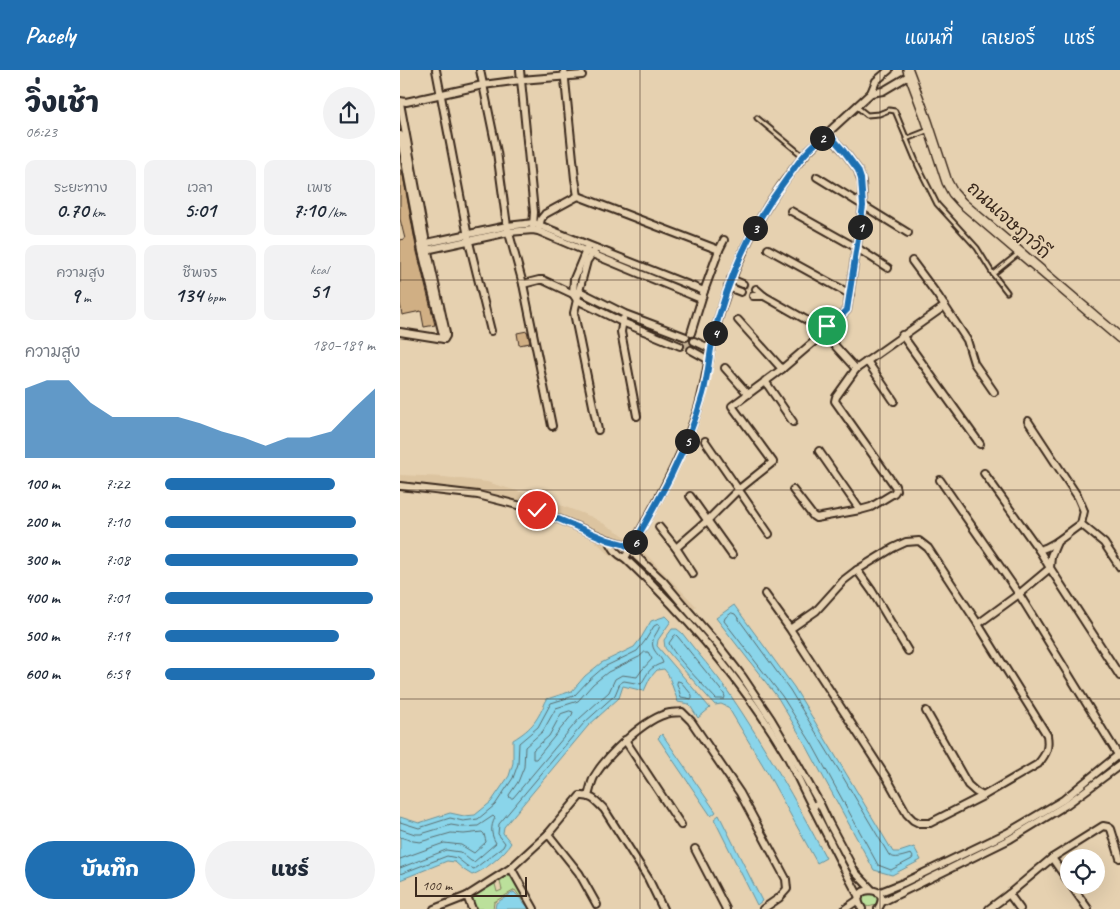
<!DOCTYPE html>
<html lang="th">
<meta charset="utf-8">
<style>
body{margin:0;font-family:Caveat,"Playpen Sans Thai",sans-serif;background:#f2f2f3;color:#1f2937;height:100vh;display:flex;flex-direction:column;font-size:19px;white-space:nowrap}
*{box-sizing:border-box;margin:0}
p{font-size:16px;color:#747a83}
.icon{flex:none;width:28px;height:28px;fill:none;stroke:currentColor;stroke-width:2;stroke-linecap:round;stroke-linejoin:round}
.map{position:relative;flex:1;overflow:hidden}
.side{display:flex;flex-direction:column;background:#fff;width:400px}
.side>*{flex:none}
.fabs{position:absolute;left:660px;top:779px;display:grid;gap:10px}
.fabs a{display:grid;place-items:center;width:45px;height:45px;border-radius:50%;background:#fff;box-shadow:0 5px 20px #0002;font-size:25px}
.scale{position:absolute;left:15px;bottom:12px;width:112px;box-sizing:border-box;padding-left:5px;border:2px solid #3b2a1e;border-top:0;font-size:14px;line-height:18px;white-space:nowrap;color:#3b2a1e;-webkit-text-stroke:4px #e6d1b0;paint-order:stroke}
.pin{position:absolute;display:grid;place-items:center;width:42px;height:42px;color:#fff;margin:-21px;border:2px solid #fff;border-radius:50%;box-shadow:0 1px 5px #0007}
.km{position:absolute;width:25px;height:25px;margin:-12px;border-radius:50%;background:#222;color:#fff;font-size:14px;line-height:25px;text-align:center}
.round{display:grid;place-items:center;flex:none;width:52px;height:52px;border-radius:26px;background:#f2f2f3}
.overview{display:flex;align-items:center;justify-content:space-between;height:85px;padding:0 25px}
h1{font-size:28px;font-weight:800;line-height:38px}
.metrics{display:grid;grid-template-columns:repeat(3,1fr);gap:8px;height:85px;padding:5px 25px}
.metrics div{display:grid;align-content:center;border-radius:10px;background:#f2f2f3;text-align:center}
.metrics b{font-size:21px;font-weight:800}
.metrics small{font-size:14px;font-weight:400}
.metrics p{font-size:14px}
.chart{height:140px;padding:10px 25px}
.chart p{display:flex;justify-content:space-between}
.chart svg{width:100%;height:90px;margin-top:5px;fill:#1f6fb2;opacity:.7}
.primary-button{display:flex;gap:10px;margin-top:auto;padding:10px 25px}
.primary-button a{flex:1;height:58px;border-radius:30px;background:#1f6fb2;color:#fff;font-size:20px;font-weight:800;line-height:58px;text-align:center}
.primary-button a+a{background:#f2f2f3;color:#1f2937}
ul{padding:0 25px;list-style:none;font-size:16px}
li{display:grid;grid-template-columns:80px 60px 1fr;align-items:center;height:38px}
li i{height:12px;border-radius:6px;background:#1f6fb2}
header{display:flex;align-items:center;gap:30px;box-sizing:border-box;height:70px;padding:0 25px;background:#1f6fb2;color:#fff}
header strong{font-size:24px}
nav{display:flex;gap:28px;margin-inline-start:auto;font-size:18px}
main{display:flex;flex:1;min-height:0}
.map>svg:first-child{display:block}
.built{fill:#dcc4a0}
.green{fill:#bbe09b;stroke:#7b855c}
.water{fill:#8ad5ea;stroke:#6a9198}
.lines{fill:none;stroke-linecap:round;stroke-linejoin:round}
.shore{stroke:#5b6e70;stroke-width:1}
.building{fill:#d0af84;stroke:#3b2a1e}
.street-tunnel{stroke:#c4b093;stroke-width:6;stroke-dasharray:6 3;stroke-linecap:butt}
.lane-casing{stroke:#3b2a1e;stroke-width:7}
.street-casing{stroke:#3b2a1e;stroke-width:10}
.secondary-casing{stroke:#3b2a1e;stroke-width:12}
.lane{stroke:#e6d1b0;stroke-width:3}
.street{stroke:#e6d1b0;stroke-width:6}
.secondary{stroke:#e6d1b0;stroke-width:9}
.route-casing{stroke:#fff;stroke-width:10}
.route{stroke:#1f6fb2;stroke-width:6}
.grid{fill:none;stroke:#3b2a1e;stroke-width:1;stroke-opacity:0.55}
.labels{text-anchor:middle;stroke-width:4;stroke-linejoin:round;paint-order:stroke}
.street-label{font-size:18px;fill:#3b2a1e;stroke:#e6d1b0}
</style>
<header>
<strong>Pacely</strong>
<nav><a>แผนที่</a><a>เลเยอร์</a><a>แชร์</a></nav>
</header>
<main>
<section class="side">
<div class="overview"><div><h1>วิ่งเช้า</h1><p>06:23</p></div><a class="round"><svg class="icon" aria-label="share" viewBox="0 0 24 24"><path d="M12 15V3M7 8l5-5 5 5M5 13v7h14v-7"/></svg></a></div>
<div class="metrics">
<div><p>ระยะทาง</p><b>0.70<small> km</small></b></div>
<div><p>เวลา</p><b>5:01</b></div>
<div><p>เพซ</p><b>7:10<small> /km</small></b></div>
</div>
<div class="metrics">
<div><p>ความสูง</p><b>9<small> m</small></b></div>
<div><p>ชีพจร</p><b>134<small> bpm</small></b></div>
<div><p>kcal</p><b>51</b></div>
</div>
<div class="chart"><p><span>ความสูง</span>180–189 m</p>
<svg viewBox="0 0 160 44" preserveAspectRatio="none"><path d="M0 44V10L10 6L20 6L30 17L40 24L50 24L60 24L70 24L80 27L90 31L100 34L110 38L120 34L130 34L140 31L150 20L160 10V44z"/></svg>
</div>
<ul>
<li><b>100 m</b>7:22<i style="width:81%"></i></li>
<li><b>200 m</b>7:10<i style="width:91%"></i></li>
<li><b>300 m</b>7:08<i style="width:92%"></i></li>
<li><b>400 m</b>7:01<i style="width:99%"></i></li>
<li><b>500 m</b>7:19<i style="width:83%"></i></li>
<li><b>600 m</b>6:59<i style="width:100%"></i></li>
</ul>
<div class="primary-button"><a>บันทึก</a><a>แชร์</a></div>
</section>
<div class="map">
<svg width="720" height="839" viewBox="0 0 720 839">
<rect width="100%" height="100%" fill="#e6d1b0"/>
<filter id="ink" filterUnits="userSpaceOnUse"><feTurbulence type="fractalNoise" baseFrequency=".02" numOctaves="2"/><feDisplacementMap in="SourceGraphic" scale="10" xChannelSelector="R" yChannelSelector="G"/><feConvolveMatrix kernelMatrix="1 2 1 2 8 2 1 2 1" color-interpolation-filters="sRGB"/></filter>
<g filter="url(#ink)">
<!-- built -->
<polygon class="built" points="0,405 44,407 87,412 144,429 192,447 220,463 238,476 296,536 282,549 250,515 208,483 185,462 139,445 84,428 43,423 0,421"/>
<!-- green -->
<g class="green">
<polygon points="111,801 131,837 120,827 115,820 94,832 93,839 76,839 72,827 95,814 97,822 102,820 99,808"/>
<path d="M465,819L478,826C478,835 471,839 463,835L460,825Z"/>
</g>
<!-- water -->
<g class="water">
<polygon points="334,535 394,617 444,700 493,782 499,782 514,777 521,790 492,805 474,800 407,677 378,628 316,548"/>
<path d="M266,546L271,551L258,570L257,576L310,638L298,648L289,634L278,632L268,604L264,599L257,600L250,608L244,621L223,616L219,628L188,656L104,757L103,763L111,773C105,784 84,801 72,805L64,800L55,792L47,791L0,810V747L19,753L50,743L64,746L75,745L91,732L109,706L113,693V670C134,657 137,650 147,629L172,621L185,606L201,593L234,577L241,568L251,551Z"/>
<path d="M272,559H277L282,563C297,583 315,602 329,623C365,676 396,731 426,788L417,793L367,702L328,637L321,634L315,635L274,589L265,578L264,570Z"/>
<polygon points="262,664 316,742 311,746 258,668"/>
<polygon points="319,745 362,831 357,835 314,749"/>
<polygon points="114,822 130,839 95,839 96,833"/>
</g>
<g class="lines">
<!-- shore -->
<g class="shore">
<path d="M332,543L335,544L390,620L440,702L489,785C495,790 503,786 511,784L513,787L512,789L491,800L478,795L412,674L382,626L324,551L325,548Z"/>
<path d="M276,565L278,567L324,624L325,627L324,629H316C306,618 272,584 269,573L274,566Z"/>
<polygon points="245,582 248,582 252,589 242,600 237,607 222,605 215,609 209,622 179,649 113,728 110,728 109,725 118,712 124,697 125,677 143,661 156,638 178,631 193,614 208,602 239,587"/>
<polygon points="278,611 281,612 292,625 292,629 281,627 277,614"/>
<polygon points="170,641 173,642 172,645 136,689 133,689 133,680 149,666 161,644"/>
<path d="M0,752L19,758L50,748L63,751L78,749L95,735L113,708L118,694L119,673L138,657L151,633L174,626L189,610L204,597L237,581L245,571L254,556L258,554L260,555C259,561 254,565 253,570C250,581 261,585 263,593C248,598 249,602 241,614L224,611L220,613L215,625L184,653L99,754L98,764L105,773L103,777L74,799L67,796L57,788L47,786L0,804"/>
<path d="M0,759L15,764H21L51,755L63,757L78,756L93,746L95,748C90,757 91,765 96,773L74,792L71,791L60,782L46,780L0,798"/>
<polyline points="0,767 13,771 20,772 51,763 64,764 82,762 84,764 86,772 74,783 61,775 44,773 0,789"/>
</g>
</g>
<!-- building -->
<g class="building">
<polygon points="0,100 2,100 17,182 35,255 24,257 21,241 2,245 0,233 0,170 5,169 0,149"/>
<polygon points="127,261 130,273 119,275 117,263"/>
</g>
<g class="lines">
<!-- street-tunnel -->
<g class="street-tunnel">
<polyline points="343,214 356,219"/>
<polyline points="286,278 291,263"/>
</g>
<!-- lane casing -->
<g class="lane-casing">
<g id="lane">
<polyline points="457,37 467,45 479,44 489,40 495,41 518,96 537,134 577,178 593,204"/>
<polyline points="357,48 403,86"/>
<polyline points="506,69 529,60"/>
<polyline points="607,222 593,204 619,183"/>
</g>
</g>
<!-- street casing -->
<g class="street-casing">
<g id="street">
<polyline points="36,0 69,172 91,261"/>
<polyline points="80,0 97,82 107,156 123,214 152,356"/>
<polyline points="120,0 134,142 133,156"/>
<polyline points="164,0 175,109 178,126"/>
<polyline points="471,23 483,21 510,5"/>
<polyline points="0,31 6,32 83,15 121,10 182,5"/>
<polyline points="0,33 26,173 46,263 46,266 44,269 22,181 0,65"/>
<polyline points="427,63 443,80 458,100 462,113 463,136 447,240 429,258"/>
<polyline points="417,107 508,163"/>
<polyline points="391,141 457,178 488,198"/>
<polyline points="139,157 141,149 145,144 178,126 319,180 304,221 291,263"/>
<polyline points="22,174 107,156 134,153 188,175 304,221"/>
<polyline points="187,178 174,209 173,224 177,230 222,252 280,276"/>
<polyline points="368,179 450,224"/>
<polyline points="26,180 109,162 133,160 138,161 185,181 301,229"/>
<polyline points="319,180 324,170"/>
<polyline points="194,181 187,191 179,221 225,244 286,267"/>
<polyline points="512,191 538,226 567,270 574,293 594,322"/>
<polyline points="331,209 343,214"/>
<polyline points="123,214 139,210 143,210 173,224 179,221 174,243 198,360"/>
<polyline points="328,217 341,222"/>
<polyline points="356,219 364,226 417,256"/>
<polyline points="353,226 364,226"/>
<polyline points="223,249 221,262 237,346"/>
<polyline points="338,250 382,299"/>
<circle cx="422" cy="262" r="8"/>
<polyline points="0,262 44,269"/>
<polyline points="502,265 580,374"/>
<polyline points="294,271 311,279"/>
<polyline points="291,280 309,290"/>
<polyline points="467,291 494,331"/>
<polyline points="325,298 348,324"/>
<polyline points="456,299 545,236"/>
<polyline points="365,311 393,352"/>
<polyline points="628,351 678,427 684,441 681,454 704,473 720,497"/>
<polyline points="305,371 369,464"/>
<polyline points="419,381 460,440"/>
<polyline points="540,410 619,524 720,688"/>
<polyline points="0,416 78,425 137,440 209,470 223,474 231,478 236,486 263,511 279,530 318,575 342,606 371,649 393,686 420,734 429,753 455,802 471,819"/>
<polyline points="393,420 413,446 416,448 460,440 471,437 494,423 496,420 495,416 435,331 436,327 456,299 428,268"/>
<polyline points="290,426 332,485"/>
<polyline points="259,457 276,478 293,504"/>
<path d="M209,470C213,478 216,484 225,488C235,498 245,507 255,517C305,568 351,625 387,686C396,703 404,721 413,738"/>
<polyline points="657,472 651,486 650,498 720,606"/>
<polyline points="276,478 307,451 338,420 373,392 332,336 382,299 417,269"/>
<path d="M639,480C655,476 667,463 681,454"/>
<path d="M225,488C252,441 279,394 297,342C305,318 307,293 313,268C332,196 360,136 409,80L471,23L476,11L489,0"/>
<polyline points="457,500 472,521 508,581"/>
<path d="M365,524L390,559L488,710L507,744L513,750L519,753H530L583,726L638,694C647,683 649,678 647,665L578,554L528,478L519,471L506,472L493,478L457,500L444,510L416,541L390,559"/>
<polyline points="578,554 619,524 650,498 639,480 584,403"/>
<polyline points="526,641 568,715 576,722 583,726"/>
<polyline points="225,670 281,755"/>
<path d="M188,726C190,720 191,713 194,707C206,686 246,647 270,643C273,642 278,643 282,642L291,651L340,723L386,809L387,819L379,828L363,839"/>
<polyline points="415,735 413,738 439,789 459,827"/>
<polyline points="148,764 179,803 197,835"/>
<polyline points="295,779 326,839"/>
<polyline points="652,788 669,812"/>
<polyline points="111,798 134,839"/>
<polyline points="671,815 688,839"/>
<polyline points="478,823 503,813 607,763 663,730 718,685"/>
<polyline points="609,824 620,839"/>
<polyline points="67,826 72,839"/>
<polyline points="482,832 610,769 666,735 720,695"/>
<path d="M34,839L67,826L111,798L148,764L180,726C192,725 196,731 204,739L248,808L263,839"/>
<polyline points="445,839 458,830"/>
<path d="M462,839C445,814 495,814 478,839"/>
<polyline points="589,839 609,824 652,788 703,756 708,757 711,759 720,788"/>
</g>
</g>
<!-- secondary casing -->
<g class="secondary-casing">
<polyline id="secondary" points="508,0 527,51 547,112 553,123 562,133 720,268"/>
</g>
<!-- lane -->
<use href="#lane" class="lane"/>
<!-- street -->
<use href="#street" class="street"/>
<!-- secondary -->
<use href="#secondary" class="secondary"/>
</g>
</g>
<g class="lines" filter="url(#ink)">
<!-- route casing -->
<g class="route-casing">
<path id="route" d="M137,440L208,470L223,474L231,478C259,430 288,379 303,324C308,306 309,287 313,268C328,208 350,157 387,108C394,99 400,89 408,81C414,74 421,69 428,63L443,80L458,100L461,109L463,136L447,240L429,258L427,256"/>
</g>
<!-- route -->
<use href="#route" class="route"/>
</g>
<!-- grid -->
<path class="grid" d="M240,0V839M480,0V839M0,210H720M0,420H720M0,629H720"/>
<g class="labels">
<!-- street labels -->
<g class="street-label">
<text transform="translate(609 150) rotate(42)" y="6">ถนนเจษฎาวิถี</text>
</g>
</g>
</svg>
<div class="fabs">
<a><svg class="icon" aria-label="locate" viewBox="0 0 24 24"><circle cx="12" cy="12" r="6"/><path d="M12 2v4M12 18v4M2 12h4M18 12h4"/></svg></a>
</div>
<div class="scale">100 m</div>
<div class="pin" style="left:427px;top:256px;background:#1e9e55"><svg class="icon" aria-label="arrive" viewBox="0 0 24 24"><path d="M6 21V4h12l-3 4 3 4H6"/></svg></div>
<div class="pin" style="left:137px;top:440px;background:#d93025"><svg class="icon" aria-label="check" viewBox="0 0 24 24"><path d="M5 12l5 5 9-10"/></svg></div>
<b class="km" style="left:460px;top:157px">1</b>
<b class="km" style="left:422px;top:68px">2</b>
<b class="km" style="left:355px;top:158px">3</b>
<b class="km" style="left:315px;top:263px">4</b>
<b class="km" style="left:287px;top:371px">5</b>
<b class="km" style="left:235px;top:472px">6</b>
</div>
</main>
